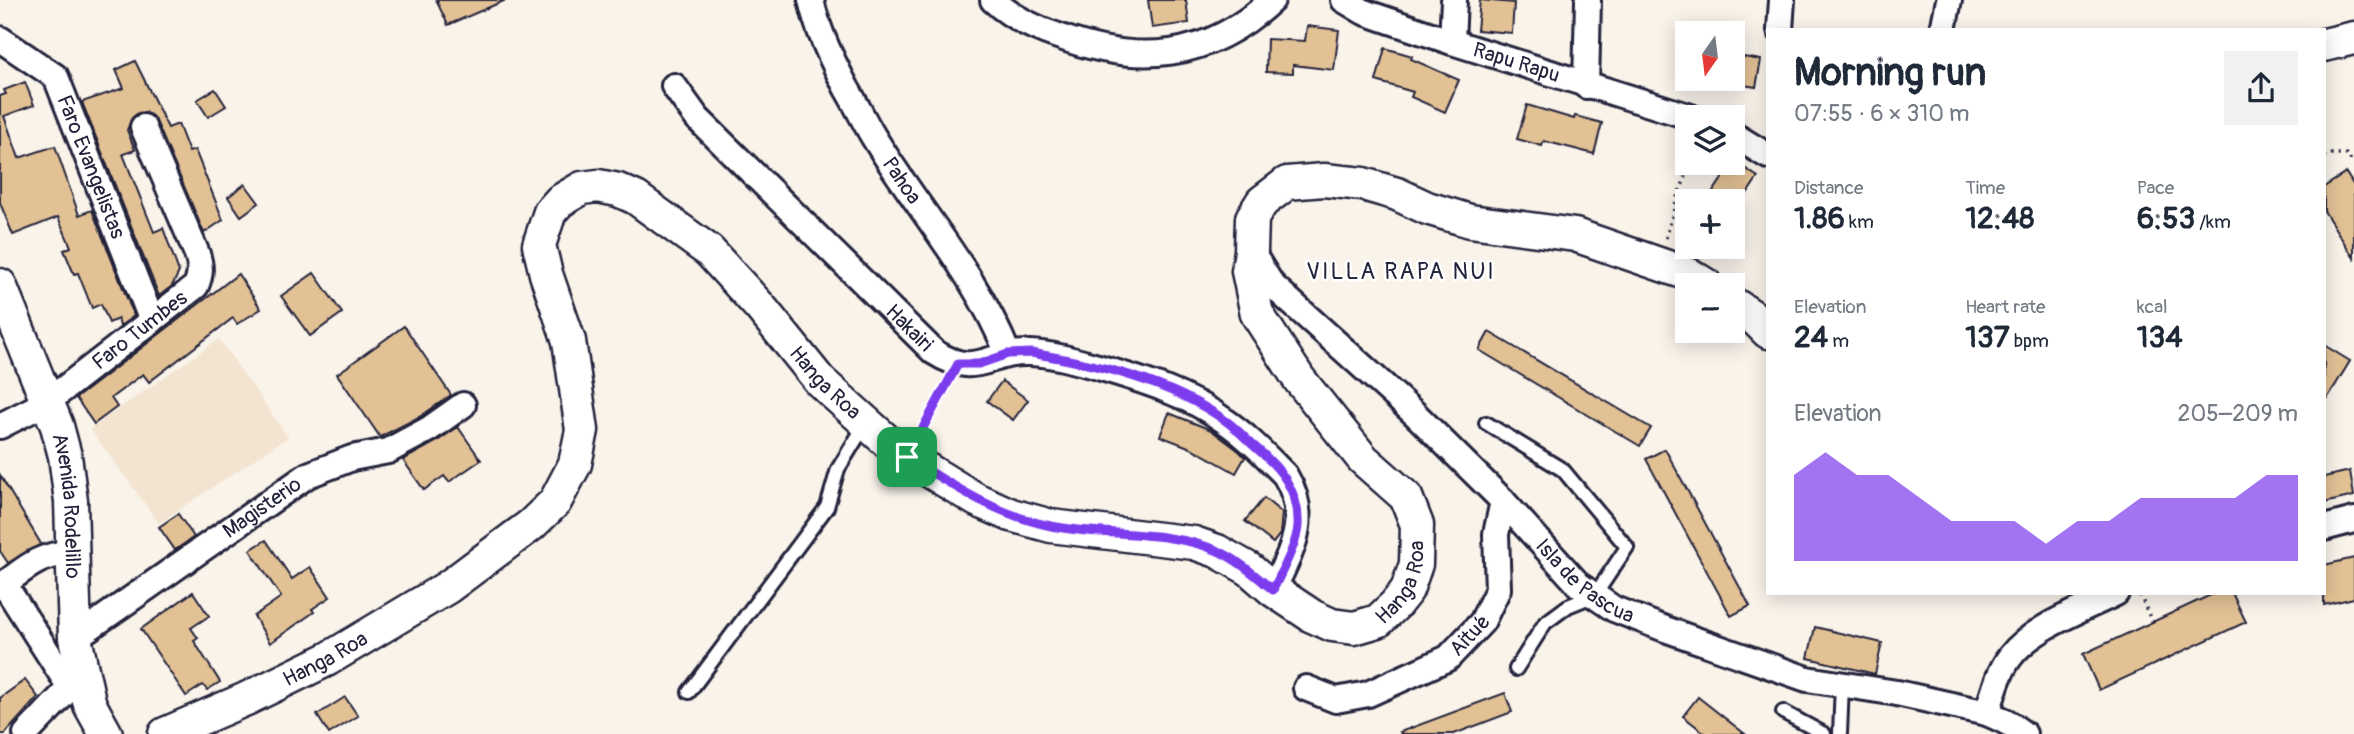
<!DOCTYPE html>
<meta charset="utf-8">
<style>
body{margin:0;font-family:Pangolin,sans-serif;background:#f2f2f3;color:#1f2937;height:100vh;display:flex;flex-direction:column;font-size:26px;white-space:nowrap}
*{box-sizing:border-box;margin:0}
p{font-size:23px;color:#747a83}
.icon{flex:none;width:38px;height:38px;fill:none;stroke:currentColor;stroke-width:2;stroke-linecap:round;stroke-linejoin:round}
.map{position:relative;flex:1;overflow:hidden}
.panel{position:absolute;left:1766px;top:28px;width:560px;height:567px;display:flex;flex-direction:column;background:#fff;border-radius:0px;box-shadow:0 4px 18px #0003}
.panel>*{flex:none}
.needle{width:46px;rotate:194deg}
.controls{position:absolute;left:1675px;top:21px;display:grid;gap:14px}
.controls a{display:grid;place-items:center;width:70px;height:70px;border-radius:0px;background:#fff;box-shadow:0 4px 18px #0003;font-size:35px}
.pin{position:absolute;display:grid;place-items:center;width:60px;height:60px;color:#fff;margin:-30px;border-radius:14px;box-shadow:0 4px 10px #0006}
.round{display:grid;place-items:center;flex:none;width:74px;height:74px;border-radius:0px;background:#f2f2f3}
.summary{display:flex;align-items:center;justify-content:space-between;height:119px;padding:0 28px}
h1{font-size:38px;font-weight:700;line-height:52px}
.figures{display:grid;grid-template-columns:repeat(3,1fr);gap:10px;height:119px;padding:7px 28px}
.figures div{display:grid;align-content:center}
.figures b{font-size:30px;font-weight:700}
.figures small{font-size:19px;font-weight:400}
.figures p{font-size:19px}
.chart{height:196px;padding:14px 28px}
.chart p{display:flex;justify-content:space-between}
.chart svg{width:100%;height:126px;margin-top:7px;fill:#7c3aed;opacity:.7}
.map>svg:first-child{display:block}
.built{fill:#f2e4d0}
.building{fill:#e2c195;stroke:#22223b;stroke-width:2}
.lines{fill:none;stroke-linecap:round;stroke-linejoin:round}
.service-casing{stroke:#22223b;stroke-width:18}
.minor-casing{stroke:#22223b;stroke-width:30}
.tertiary-casing{stroke:#22223b;stroke-width:37}
.path{stroke:#22223b;stroke-width:3.5;stroke-dasharray:2 5;stroke-linecap:butt}
.service{stroke:#fff;stroke-width:12}
.minor{stroke:#fff;stroke-width:24}
.tertiary{stroke:#fff;stroke-width:32}
.route-casing{stroke:#fff;stroke-width:14}
.route{stroke:#7c3aed;stroke-width:9}
.labels{text-anchor:middle;stroke-width:5;stroke-linejoin:round;paint-order:stroke}
.street-label{font-size:21px;fill:#22223b;stroke:#fff}
.neighbourhood-label{font-size:23px;letter-spacing:2px;fill:#22223b;stroke:#fff}
</style>
<div class="map">
<svg width="2354" height="734" viewBox="0 0 2354 734">
<rect width="100%" height="100%" fill="#f9f3ea"/>
<filter id="ink" filterUnits="userSpaceOnUse"><feTurbulence type="fractalNoise" baseFrequency=".0143" numOctaves="2"/><feDisplacementMap in="SourceGraphic" scale="14" xChannelSelector="R" yChannelSelector="G"/><feConvolveMatrix kernelMatrix="1 2 1 2 8 2 1 2 1" color-interpolation-filters="sRGB"/></filter>
<g filter="url(#ink)">
<!-- built -->
<polygon class="built" points="219,339 288,437 159,523 90,429"/>
<!-- building -->
<g class="building">
<polygon points="436,0 506,0 448,25"/>
<polygon points="1148,0 1186,0 1189,23 1152,28"/>
<polygon points="1480,0 1514,3 1512,33 1477,30"/>
<polygon points="1307,26 1339,30 1334,70 1293,65 1293,73 1266,72 1267,39 1305,41"/>
<polygon points="1385,48 1412,56 1411,59 1459,80 1445,112 1411,97 1413,92 1376,81"/>
<polygon points="1732,55 1761,60 1756,87 1732,83"/>
<polygon points="135,61 168,128 178,124 189,152 195,150 223,220 204,233 156,121 145,112 138,113 132,118 127,130 135,150 123,154 154,232 163,228 179,272 172,286 159,296 82,102 124,88 116,70"/>
<polygon points="25,82 34,105 4,116 19,158 55,146 79,215 92,210 134,316 120,326 118,319 109,323 101,304 92,308 78,273 74,274 64,250 71,247 58,217 13,235 0,203 0,96 6,94 4,90"/>
<polygon points="215,89 226,106 208,117 197,100"/>
<polygon points="1527,105 1574,119 1575,116 1602,123 1594,154 1544,141 1542,146 1517,139"/>
<polygon points="1734,161 1758,177 1742,201 1707,201"/>
<polygon points="2346,173 2354,186 2354,258 2324,211 2324,187"/>
<polygon points="245,184 259,203 241,216 228,197"/>
<polygon points="314,273 342,313 310,336 281,296"/>
<polygon points="238,274 261,309 237,324 233,318 149,382 143,374 111,398 117,407 94,424 76,398"/>
<polygon points="404,326 451,395 421,416 380,437 337,374"/>
<polygon points="1489,332 1651,428 1640,446 1479,350"/>
<polygon points="2324,345 2350,361 2324,404"/>
<polygon points="1002,381 1028,400 1013,420 987,401"/>
<polygon points="1169,413 1211,430 1239,451 1245,457 1236,473 1191,448 1160,436"/>
<polygon points="458,427 481,460 449,482 444,476 424,490 403,460 436,442"/>
<polygon points="1665,449 1750,606 1731,616 1646,459"/>
<polygon points="2350,471 2354,496 2324,503 2324,477"/>
<polygon points="0,475 41,544 8,563 0,551"/>
<polygon points="1264,498 1282,513 1280,534 1273,543 1245,521"/>
<polygon points="178,514 194,537 175,550 159,527"/>
<polygon points="266,540 292,579 310,567 330,597 312,609 314,612 270,643 254,616 281,597 250,550"/>
<polygon points="2354,558 2354,598 2324,605 2324,565"/>
<polygon points="193,592 209,616 191,628 198,638 194,641 220,682 207,690 203,685 186,696 141,629"/>
<polygon points="2215,593 2232,593 2246,622 2099,690 2083,654"/>
<polygon points="1815,627 1882,643 1875,674 1808,658"/>
<polygon points="25,680 38,697 5,734 0,734 0,698"/>
<polygon points="1505,693 1512,712 1454,734 1401,734 1400,732"/>
<polygon points="345,697 358,716 329,734 317,715"/>
<polygon points="1698,697 1745,734 1706,734 1683,716"/>
</g>
<g class="lines">
<!-- service casing -->
<g class="service-casing">
<g id="service">
<polyline points="1486,423 1563,470 1627,547 1595,595 1568,606 1545,623 1516,669"/>
<polyline points="689,692 827,507 838,469 866,423"/>
<polyline points="1783,712 1824,734"/>
<polyline points="1840,734 1842,684"/>
</g>
</g>
<!-- minor casing -->
<g class="minor-casing">
<g id="minor">
<path id="s1" d="M811,0C818,32 832,60 847,89C856,104 864,121 873,136C918,210 975,272 1008,354"/>
<path d="M993,0C1011,17 1034,28 1058,36C1138,66 1208,60 1272,0"/>
<path id="s2" d="M1344,0L1364,12L1452,42L1691,117"/>
<polyline points="1780,30 1782,0"/>
<polyline points="1943,30 1949,0"/>
<path id="s3" d="M0,39L56,77L152,321"/>
<polyline points="1452,42 1454,0"/>
<path id="s4" d="M674,86L697,118L934,352C978,380 988,351 1030,353C1053,354 1076,361 1098,367C1142,380 1188,394 1225,421C1247,436 1266,456 1285,475C1311,518 1292,549 1273,590"/>
<polyline points="1586,86 1588,0"/>
<polyline points="1732,134 1768,156"/>
<path id="s5" d="M1251,251L1272,285L1414,413L1503,501L1579,585L1614,609L1665,629L1807,679L1897,693L1987,713L2007,722L2024,734"/>
<path id="s6" d="M0,426L47,402L196,286C201,274 201,266 197,254L143,127"/>
<polyline points="2324,528 2354,520"/>
<polyline points="4,584 71,689"/>
<path d="M0,587C29,566 35,557 72,552"/>
<path id="s7" d="M75,638L308,475L352,458L388,451L429,429L463,405"/>
<path id="s8" d="M1306,688L1336,700L1368,694L1448,658L1482,622L1498,589L1496,534L1503,501"/>
<path d="M1987,713C1993,695 1998,673 2010,657C2032,627 2084,609 2116,593"/>
<polyline points="26,734 81,676"/>
</g>
</g>
<!-- tertiary casing -->
<g class="tertiary-casing">
<g id="tertiary">
<polyline points="2324,45 2354,38"/>
<path id="s9" d="M0,285L57,426L65,456L71,501L75,638L90,705L106,734"/>
<polyline points="1732,303 1752,316 1768,332"/>
<path id="s10" d="M165,734L246,699L328,659L448,587L531,525L555,502L575,464L582,430L569,341L546,274L539,245L550,212L560,201L582,188L598,186L618,190L636,198L709,251L761,308L820,381L900,453L977,500L1011,515L1051,526L1194,543L1217,551L1249,569L1273,590L1312,616L1332,625L1354,628L1378,621L1395,605L1407,590L1416,564L1417,525L1406,497L1363,459L1299,379L1257,314L1248,271L1251,251L1252,218L1262,202L1287,183L1324,180L1363,184L1397,194L1427,208L1470,221L1575,235L1688,274L1706,285"/>
</g>
</g>
<!-- path -->
<g class="path">
<polyline points="2324,156 2331,154 2346,154 2354,164"/>
<polyline points="1666,238 1678,194 1693,163"/>
<polyline points="920,434 948,382"/>
<polyline points="2140,595 2152,622"/>
</g>
<!-- service -->
<use href="#service" class="service"/>
<!-- minor -->
<use href="#minor" class="minor"/>
<!-- tertiary -->
<use href="#tertiary" class="tertiary"/>
</g>
</g>
<g class="lines" filter="url(#ink)">
<!-- route casing -->
<g class="route-casing">
<path id="route" d="M1031,353C1097,364 1170,381 1226,421C1236,428 1245,438 1254,446C1279,467 1300,490 1298,526C1297,544 1281,573 1273,590C1255,575 1237,559 1216,550C1164,529 1105,537 1051,526C997,515 953,486 907,457L958,364H979L1008,354Z"/>
</g>
<!-- route -->
<use href="#route" class="route"/>
</g>
<g class="labels">
<!-- street labels -->
<g class="street-label">
<text dy="7" stroke="none"><textPath href="#s2" startOffset="184">Rapu Rapu</textPath></text>
<text dy="7" stroke="none"><textPath href="#s3" startOffset="164">Faro Evangelistas</textPath></text>
<text dy="7" stroke="none"><textPath href="#s1" startOffset="203">Pahoa</textPath></text>
<text dy="7" stroke="none"><textPath href="#s4" startOffset="338">Hakairi</textPath></text>
<text dy="7" stroke="none"><textPath href="#s6" startOffset="170">Faro Tumbes</textPath></text>
<text dy="7" stroke="none"><textPath href="#s10" startOffset="1122">Hanga Roa</textPath></text>
<text dy="7" stroke="none"><textPath href="#s9" startOffset="233">Avenida Rodelillo</textPath></text>
<text dy="7" stroke="none"><textPath href="#s7" startOffset="228">Magisterio</textPath></text>
<text dy="7" stroke="none"><textPath href="#s10" startOffset="1794">Hanga Roa</textPath></text>
<text dy="7" stroke="none"><textPath href="#s5" startOffset="472">Isla de Pascua</textPath></text>
<text dy="7" stroke="none"><textPath href="#s8" startOffset="184">Aitué</textPath></text>
<text dy="7" stroke="none"><textPath href="#s10" startOffset="177">Hanga Roa</textPath></text>
</g>
<!-- neighbourhood labels -->
<g class="neighbourhood-label">
<text x="1401" y="279">VILLA RAPA NUI</text>
</g>
</g>
</svg>
<div class="controls">
<a><svg class="needle" viewBox="-14 -14 28 28"><path d="M0-13l5 13h-10z" fill="#e53935"/><path d="M0 13l5-13h-10z" fill="#747a83"/></svg></a>
<a><svg class="icon" aria-label="layers" viewBox="0 0 24 24"><path d="M12 4l9 5-9 5-9-5zM3 14l9 5 9-5"/></svg></a>
<a>+</a>
<a>−</a>
</div>
<div class="pin" style="left:907px;top:457px;background:#1e9e55"><svg class="icon" aria-label="arrive" viewBox="0 0 24 24"><path d="M6 21V4h12l-3 4 3 4H6"/></svg></div>
<section class="panel">
<div class="summary"><div><h1>Morning run</h1><p>07:55 · 6 × 310 m</p></div><a class="round"><svg class="icon" aria-label="share" viewBox="0 0 24 24"><path d="M12 15V3M7 8l5-5 5 5M5 13v7h14v-7"/></svg></a></div>
<div class="figures">
<div><p>Distance</p><b>1.86<small> km</small></b></div>
<div><p>Time</p><b>12:48</b></div>
<div><p>Pace</p><b>6:53<small> /km</small></b></div>
</div>
<div class="figures">
<div><p>Elevation</p><b>24<small> m</small></b></div>
<div><p>Heart rate</p><b>137<small> bpm</small></b></div>
<div><p>kcal</p><b>134</b></div>
</div>
<div class="chart"><p><span>Elevation</span>205–209 m</p>
<svg viewBox="0 0 160 44" preserveAspectRatio="none"><path d="M0 44V14L10 6L20 14L30 14L40 22L50 30L60 30L70 30L80 38L90 30L100 30L110 22L120 22L130 22L140 22L150 14L160 14V44z"/></svg>
</div>
</section>
</div>
